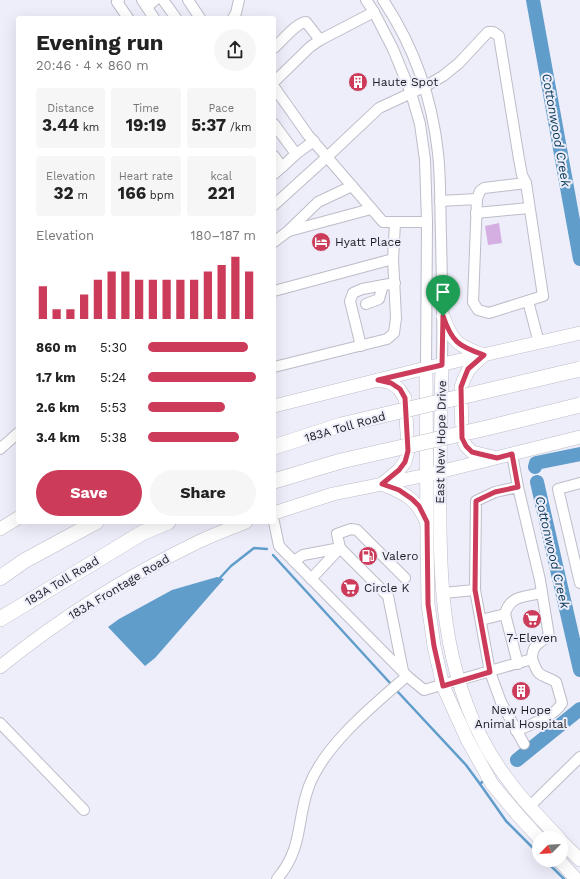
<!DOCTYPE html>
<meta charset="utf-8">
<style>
body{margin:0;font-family:"Work Sans",sans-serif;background:#f6f6f6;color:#222;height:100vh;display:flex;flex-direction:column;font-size:15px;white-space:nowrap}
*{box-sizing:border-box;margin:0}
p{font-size:13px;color:#767676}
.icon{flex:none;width:22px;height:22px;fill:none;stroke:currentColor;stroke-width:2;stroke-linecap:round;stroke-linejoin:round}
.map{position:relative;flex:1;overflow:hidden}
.drawer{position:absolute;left:16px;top:16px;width:260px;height:508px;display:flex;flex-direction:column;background:#fff;border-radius:4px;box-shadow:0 4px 16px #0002}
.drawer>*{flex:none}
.needle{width:26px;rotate:246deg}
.tools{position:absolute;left:532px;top:831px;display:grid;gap:8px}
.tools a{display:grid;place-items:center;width:36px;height:36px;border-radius:50%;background:#fff;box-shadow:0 4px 16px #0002;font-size:20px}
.pin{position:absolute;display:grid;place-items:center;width:34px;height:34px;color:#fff;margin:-41px -17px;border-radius:50% 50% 50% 0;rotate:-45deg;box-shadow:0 0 4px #0007}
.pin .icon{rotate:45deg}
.round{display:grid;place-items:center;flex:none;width:42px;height:42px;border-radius:21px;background:#f6f6f6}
.overview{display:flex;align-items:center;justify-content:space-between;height:68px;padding:0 20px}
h1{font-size:22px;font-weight:700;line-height:30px}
.figures{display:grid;grid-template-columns:repeat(3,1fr);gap:6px;height:68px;padding:4px 20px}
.figures div{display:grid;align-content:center;border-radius:4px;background:#f6f6f6;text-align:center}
.figures b{font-size:17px;font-weight:700}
.figures small{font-size:11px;font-weight:400}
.figures p{font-size:11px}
.chart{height:112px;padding:8px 20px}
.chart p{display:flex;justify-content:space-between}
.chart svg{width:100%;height:72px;margin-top:4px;stroke:#cc3c5a;stroke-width:6}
.primary-button{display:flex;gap:8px;margin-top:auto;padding:8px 20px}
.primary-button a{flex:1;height:46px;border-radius:24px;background:#cc3c5a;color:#fff;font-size:16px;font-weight:700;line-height:46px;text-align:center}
.primary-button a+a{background:#f6f6f6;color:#222}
ul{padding:0 20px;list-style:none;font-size:13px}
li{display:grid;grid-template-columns:64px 48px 1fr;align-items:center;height:30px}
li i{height:10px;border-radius:5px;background:#cc3c5a}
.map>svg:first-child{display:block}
.green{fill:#d5afe2}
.water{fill:#619dcb}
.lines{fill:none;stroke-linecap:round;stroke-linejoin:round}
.stream{stroke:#619dcb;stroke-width:2.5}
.river{stroke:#619dcb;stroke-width:14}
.minor-casing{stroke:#bcbdc8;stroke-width:12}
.major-casing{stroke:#bcbdc8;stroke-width:14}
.highway-casing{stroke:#bcbdc8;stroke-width:16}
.minor{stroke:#fff;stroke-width:10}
.major{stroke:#fff;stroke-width:13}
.highway{stroke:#fff;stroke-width:15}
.highway-bridge-casing{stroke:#bcbdc8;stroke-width:16;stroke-linecap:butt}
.highway-bridge{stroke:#fff;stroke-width:15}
.route-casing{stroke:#fff;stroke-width:8}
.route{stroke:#cc3c5a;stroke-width:5}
.labels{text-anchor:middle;stroke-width:4;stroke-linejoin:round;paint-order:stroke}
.poi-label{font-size:12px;fill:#1b1c20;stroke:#edeefa;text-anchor:start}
.street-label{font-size:12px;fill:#1b1c20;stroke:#edeefa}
.water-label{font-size:13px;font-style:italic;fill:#0a3a59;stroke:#edeefa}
</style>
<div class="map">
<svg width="580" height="879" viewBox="0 0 580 879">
<rect width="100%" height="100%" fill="#edeefa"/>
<!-- green -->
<polygon class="green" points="499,223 502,243 488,245 485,226"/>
<!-- water -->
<polygon class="water" points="217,577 224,579 155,658 145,666 108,627 119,619 172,590"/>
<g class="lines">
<!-- stream -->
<g class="stream">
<polyline points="273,555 390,683"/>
<polyline points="218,580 231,566 254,548 267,549"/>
<polyline points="398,692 466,765 480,784"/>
<polyline points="482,782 480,784 506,821 539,854"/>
<polyline points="545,860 564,879"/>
</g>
<!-- river -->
<g class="river">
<polyline points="533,0 580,259"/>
<polyline points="535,467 536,463 580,454"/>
<polyline points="537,482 580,670"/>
<polyline points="517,760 580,709"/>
</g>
<!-- minor casing -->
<g class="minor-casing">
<g id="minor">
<polyline points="119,0 117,2 128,18"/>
<polyline points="142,0 154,18"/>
<polyline points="163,0 176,18"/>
<polyline points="188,0 200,18"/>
<polyline points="366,0 374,12 393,49 411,93 420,124 425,160 427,222 426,368"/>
<path d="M383,0C413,45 432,98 438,153C441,181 440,209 441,237C442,280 443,322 442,365"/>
<polyline points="147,7 155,0"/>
<polyline points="233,18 236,13 239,0"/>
<path d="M274,48C281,42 297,22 306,22L320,40"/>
<polyline points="274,82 310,47 320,40 374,12"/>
<polyline points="274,87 308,135 383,222 427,222"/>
<polyline points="274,124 296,154 282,167"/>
<polyline points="296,154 314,141"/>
<polyline points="274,156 282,167 274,174"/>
<polyline points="440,201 477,199 473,302 478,310 489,313 543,296 526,183 484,188 480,191 477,199"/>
<polyline points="274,205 327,157 379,108 424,87 443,76 459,63 488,32 493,32 499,36 519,159 522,175 526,183"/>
<polyline points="476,213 529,208"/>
<polyline points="289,231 371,209"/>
<polyline points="274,242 287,232 318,202 352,186"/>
<polyline points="274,291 393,259 395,223"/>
<polyline points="528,301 539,343"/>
<polyline points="366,304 379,299 383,285"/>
<polyline points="361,346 350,301 353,293 362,289 395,283"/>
<polyline points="274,367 387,339 394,333 396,318 393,259"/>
<polyline points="0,449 18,433"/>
<polyline points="512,454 518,487"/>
<polyline points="580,483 558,489 580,583"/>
<path d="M274,522L279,546L407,676L424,690L532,659C532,645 539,643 549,636L540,580L518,487L495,492L476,501L475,590L443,593"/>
<polyline points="294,561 303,555 340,548 388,596 403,671"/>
<polyline points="311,579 340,548 337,534 351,529 357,530 405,578"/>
<polyline points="475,590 490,672 501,702 524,744"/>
<polyline points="481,620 505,614"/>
<path d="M518,664L505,614C510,595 525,597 542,593"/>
<polyline points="0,723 84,810"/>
<path d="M516,731C531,724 553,718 562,703L556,682C539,672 540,680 532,659"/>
<polyline points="529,807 580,757"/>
<path d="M277,879C304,847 296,821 309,786C325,744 374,705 407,676"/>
</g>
</g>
<!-- major casing -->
<g class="major-casing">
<g id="major">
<path d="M443,316C452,342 458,346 484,355L469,369L464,379L461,387L462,438L466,446L472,452L493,457"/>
<path d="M442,365C441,407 440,450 440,492C439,580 442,669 487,748C506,782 532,810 559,838"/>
<polyline points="426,368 427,542 428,604 434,646 443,686 467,739 492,784 517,814 539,838"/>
<path d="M378,380L391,383L399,389L405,398L408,451L405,462L399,470L382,484C404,493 416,498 426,521"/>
<polyline points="274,406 426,368 580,333"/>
<polyline points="274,513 333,494 427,475 580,437"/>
<polyline points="0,529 18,518"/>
<path d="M0,667C58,620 128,576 196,543C212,535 229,529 246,522"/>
<polyline points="561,841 580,860"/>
<polyline points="559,860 576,879"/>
</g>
</g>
<!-- highway casing -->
<g class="highway-casing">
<g id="highway">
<polyline points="274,447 341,425"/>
<polyline points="274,481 341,461"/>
<polyline points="0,578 24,561 96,522"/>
<polyline points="0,619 142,533 168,522"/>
</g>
</g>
<!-- minor -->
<use href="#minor" class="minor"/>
<!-- major -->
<use href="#major" class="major"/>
<!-- highway -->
<use href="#highway" class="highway"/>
<!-- highway-bridge casing -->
<g class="highway-bridge-casing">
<g id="highway-bridge">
<polyline points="341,425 580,369"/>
<polyline points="341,461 491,427 580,405"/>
</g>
</g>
<!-- highway-bridge -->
<use href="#highway-bridge" class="highway-bridge"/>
</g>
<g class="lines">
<!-- route casing -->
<g class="route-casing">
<path id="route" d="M443,316C452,342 458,346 484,355L468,369L464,379L461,387L462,438L466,446L472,452L480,454L497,458L512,454L518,487L495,492L476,501L475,590L490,672L443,686L434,646L428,604L427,522L419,506L412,499L399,490L382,484L399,470L405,462L408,451L405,398L400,389L391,383L378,380L442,365Z"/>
</g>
<!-- route -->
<use href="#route" class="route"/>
</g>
<!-- icons -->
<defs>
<g id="building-disc" transform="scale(1)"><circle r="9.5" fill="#cc3c5a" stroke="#edeefa"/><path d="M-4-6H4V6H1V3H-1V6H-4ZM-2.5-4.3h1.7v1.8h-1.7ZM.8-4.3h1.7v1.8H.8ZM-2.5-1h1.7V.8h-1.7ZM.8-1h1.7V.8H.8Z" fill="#fff"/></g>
<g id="hotel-disc" transform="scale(1)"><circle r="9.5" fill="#cc3c5a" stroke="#edeefa"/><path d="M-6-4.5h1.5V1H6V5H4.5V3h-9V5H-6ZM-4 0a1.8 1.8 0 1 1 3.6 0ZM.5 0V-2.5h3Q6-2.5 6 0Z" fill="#fff"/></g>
<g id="fuel-disc" transform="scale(1)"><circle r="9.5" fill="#cc3c5a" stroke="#edeefa"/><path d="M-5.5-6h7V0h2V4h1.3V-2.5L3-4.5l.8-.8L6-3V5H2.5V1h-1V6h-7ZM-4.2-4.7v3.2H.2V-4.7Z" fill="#fff"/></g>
<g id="supermarket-disc" transform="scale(1)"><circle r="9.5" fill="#cc3c5a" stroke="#edeefa"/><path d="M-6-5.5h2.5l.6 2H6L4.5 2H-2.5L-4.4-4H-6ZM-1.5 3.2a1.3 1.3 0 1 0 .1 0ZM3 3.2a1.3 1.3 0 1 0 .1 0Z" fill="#fff"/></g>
</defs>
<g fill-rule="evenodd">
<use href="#building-disc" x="358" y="82"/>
<use href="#hotel-disc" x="321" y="242"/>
<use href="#fuel-disc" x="368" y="556"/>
<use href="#supermarket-disc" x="350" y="588"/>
<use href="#supermarket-disc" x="532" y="619"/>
<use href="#building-disc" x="521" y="691"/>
</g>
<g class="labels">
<!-- poi labels -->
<g class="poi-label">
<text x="372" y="86">Haute Spot</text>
<text x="335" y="246">Hyatt Place</text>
<text x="382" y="560">Valero</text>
<text x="364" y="592">Circle K</text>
<text x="532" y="642" text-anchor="middle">7-Eleven</text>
<text x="521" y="714" text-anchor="middle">New Hope<tspan x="521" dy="14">Animal Hospital</tspan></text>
</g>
<!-- street labels -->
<g class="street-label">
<text transform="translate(345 427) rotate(-16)" y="4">183A Toll Road</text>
<text transform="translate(441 442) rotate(-89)" y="4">East New Hope Drive</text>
<text transform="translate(62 581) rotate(-31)" y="4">183A Toll Road</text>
<text transform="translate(119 587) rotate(-31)" y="4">183A Frontage Road</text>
</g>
<!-- water labels -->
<g class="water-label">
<text transform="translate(557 130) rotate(80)" y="5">Cottonwood Creek</text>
<text transform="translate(553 552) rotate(77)" y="5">Cottonwood Creek</text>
</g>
</g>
</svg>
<div class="tools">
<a><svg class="needle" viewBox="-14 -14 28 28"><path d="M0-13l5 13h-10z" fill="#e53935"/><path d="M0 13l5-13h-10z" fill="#767676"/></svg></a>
</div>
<div class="pin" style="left:443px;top:316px;background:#1e9e55"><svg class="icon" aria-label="arrive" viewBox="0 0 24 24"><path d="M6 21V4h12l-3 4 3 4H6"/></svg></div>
<section class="drawer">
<div class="overview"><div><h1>Evening run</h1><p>20:46 · 4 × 860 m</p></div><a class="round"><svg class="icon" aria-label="share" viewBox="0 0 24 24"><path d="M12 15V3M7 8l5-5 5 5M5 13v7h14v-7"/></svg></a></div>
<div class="figures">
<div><p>Distance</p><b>3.44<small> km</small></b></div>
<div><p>Time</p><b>19:19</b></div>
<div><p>Pace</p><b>5:37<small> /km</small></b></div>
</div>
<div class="figures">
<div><p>Elevation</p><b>32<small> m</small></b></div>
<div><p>Heart rate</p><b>166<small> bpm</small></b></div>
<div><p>kcal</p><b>221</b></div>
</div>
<div class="chart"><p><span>Elevation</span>180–187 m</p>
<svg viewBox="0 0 160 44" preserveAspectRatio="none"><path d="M5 44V24M15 44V38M25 44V38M35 44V29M45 44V20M55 44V15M65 44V15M75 44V20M85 44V20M95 44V20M105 44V20M115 44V20M125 44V15M135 44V11M145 44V6M155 44V15"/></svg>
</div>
<ul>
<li><b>860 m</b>5:30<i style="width:93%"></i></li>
<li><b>1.7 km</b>5:24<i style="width:100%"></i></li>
<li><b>2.6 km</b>5:53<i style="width:71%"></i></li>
<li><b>3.4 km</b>5:38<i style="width:84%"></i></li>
</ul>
<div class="primary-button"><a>Save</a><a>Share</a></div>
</section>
</div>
